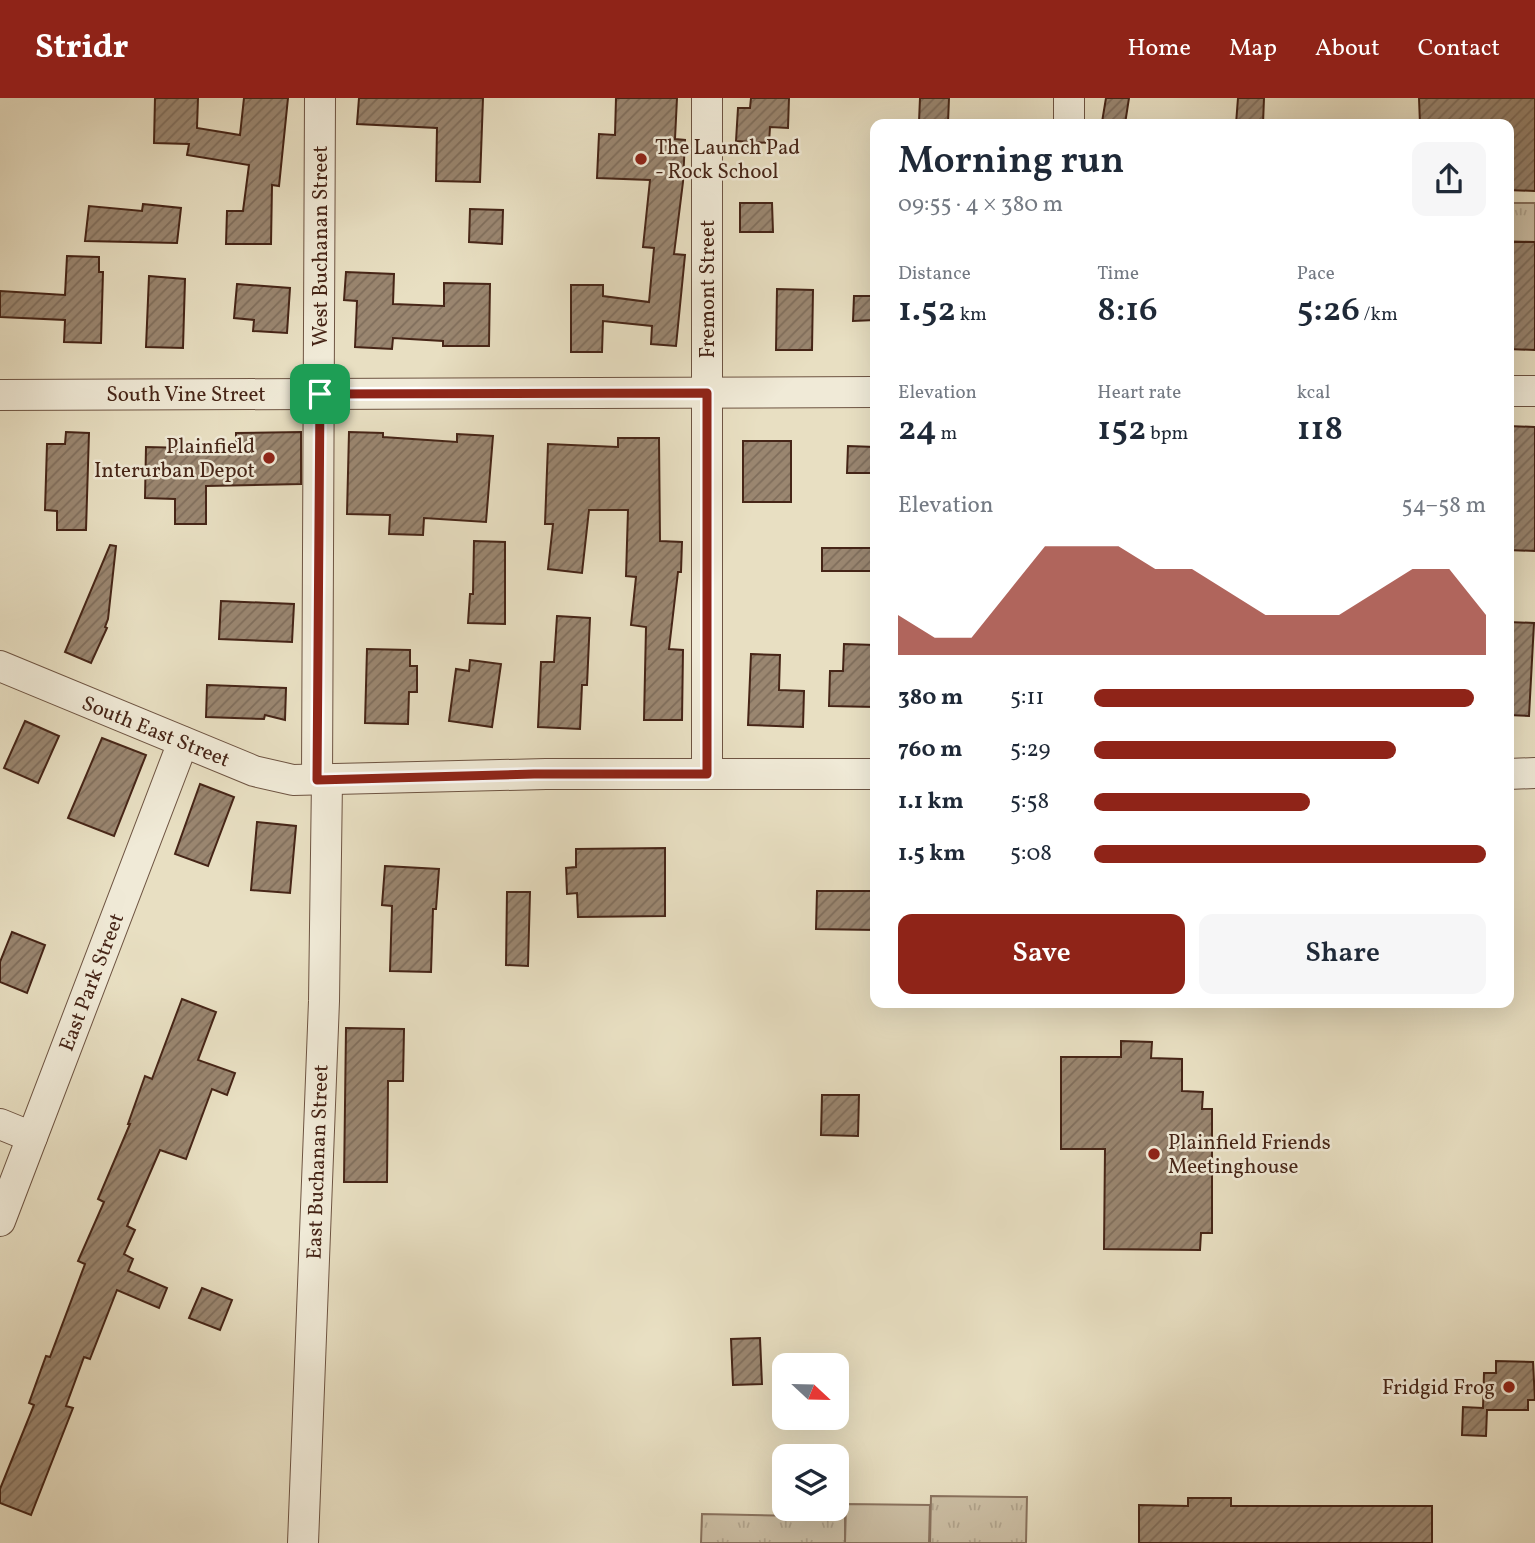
<!DOCTYPE html>
<meta charset="utf-8">
<style>
body{margin:0;font-family:Vollkorn,serif;background:#f6f6f7;color:#1f2937;height:100vh;display:flex;flex-direction:column;font-size:26px;white-space:nowrap}
*{box-sizing:border-box;margin:0}
p{font-size:23px;color:#747a83}
.icon{flex:none;width:38px;height:38px;fill:none;stroke:currentColor;stroke-width:2;stroke-linecap:round;stroke-linejoin:round}
.map{position:relative;flex:1;overflow:hidden}
.sheet{position:absolute;left:870px;top:21px;width:644px;height:889px;display:flex;flex-direction:column;background:#fff;border-radius:14px;box-shadow:0 7px 28px #0002}
.sheet>*{flex:none}
.needle{width:46px;rotate:112deg}
.controls{position:absolute;left:772px;top:1255px;display:grid;gap:14px}
.controls a{display:grid;place-items:center;width:77px;height:77px;border-radius:14px;background:#fff;box-shadow:0 7px 28px #0002;font-size:35px}
.pin{position:absolute;display:grid;place-items:center;width:60px;height:60px;color:#fff;margin:-30px;border-radius:14px;box-shadow:0 4px 10px #0006}
.round{display:grid;place-items:center;flex:none;width:74px;height:74px;border-radius:14px;background:#f6f6f7}
.overview{display:flex;align-items:center;justify-content:space-between;height:119px;padding:0 28px}
h1{font-size:38px;font-weight:600;line-height:52px}
.metrics{display:grid;grid-template-columns:repeat(3,1fr);gap:10px;height:119px;padding:7px 28px}
.metrics div{display:grid;align-content:center}
.metrics b{font-size:35px;font-weight:600}
.metrics small{font-size:19px;font-weight:400}
.metrics p{font-size:19px}
.chart{height:196px;padding:14px 28px}
.chart p{display:flex;justify-content:space-between}
.chart svg{width:100%;height:126px;margin-top:7px;fill:#8f2418;opacity:.7}
.primary-button{display:flex;gap:14px;margin-top:auto;padding:14px 28px}
.primary-button a{flex:1;height:80px;border-radius:14px;background:#8f2418;color:#fff;font-size:28px;font-weight:600;line-height:80px;text-align:center}
.primary-button a+a{background:#f6f6f7;color:#1f2937}
ul{padding:0 28px;list-style:none;font-size:23px}
li{display:grid;grid-template-columns:112px 84px 1fr;align-items:center;height:52px}
li i{height:18px;border-radius:9px;background:#8f2418}
header{display:flex;align-items:center;gap:42px;box-sizing:border-box;height:98px;padding:0 35px;background:#8f2418;color:#fff}
header strong{font-size:33px}
nav{display:flex;gap:38px;margin-inline-start:auto;font-size:24px}
.map>svg:first-child{display:block}
.grass{fill:url(#grass-tufts);stroke:#89725e;stroke-width:2}
.pitch{fill:#ccbfa5;stroke:#89725e;stroke-width:2}
.building{fill:url(#building-hatch);stroke:#462517;stroke-width:2}
.lines{fill:none;stroke-linecap:round;stroke-linejoin:round}
.minor-casing{stroke:#6e5442;stroke-width:32}
.minor{stroke:#f0ead7;stroke-width:30}
.route-casing{stroke:#fff;stroke-width:14}
.route{stroke:#8f2418;stroke-width:9}
.poi-dot{fill:#8f2418;stroke:#f0ead7;stroke-width:2.5}
.labels{text-anchor:middle;stroke-width:5;stroke-linejoin:round;paint-order:stroke}
.poi-label{font-size:21px;fill:#462517;stroke:#f0ead7;text-anchor:start}
.street-label{font-size:21px;fill:#462517;stroke:#f0ead7}
</style>
<header>
<strong>Stridr</strong>
<nav><a>Home</a><a>Map</a><a>About</a><a>Contact</a></nav>
</header>
<div class="map">
<svg width="1535" height="1445" viewBox="0 0 1535 1445">
<defs>
<pattern id="grass-tufts" width="24" height="20" patternUnits="userSpaceOnUse" patternTransform="scale(1.75)"><rect width="24" height="20" fill="#ccbfa5"/><path d="M3 7l-1-3M5 7V3M7 7l1-3M15 17l-1-3M17 17v-4M19 17l1-3" fill="none" stroke="#b1a48d"/></pattern>
<pattern id="building-hatch" width="6" height="6" patternUnits="userSpaceOnUse" patternTransform="scale(1.75)"><rect width="6" height="6" fill="#9a8670"/><path d="M-1 1l2-2M0 6l6-6M5 7l2-2" fill="none" stroke="#7f6d5b"/></pattern>
</defs>
<rect width="100%" height="100%" fill="#e8dfc2"/>
<filter id="stains"><feTurbulence type="fractalNoise" baseFrequency=".00286" numOctaves="4"/><feColorMatrix values="0 0 0 0 .2 0 0 0 0 .09 0 0 0 0 .02 0 0 0 .5 -.17"/></filter>
<radialGradient id="worn" r=".72"><stop offset=".6" stop-color="#630" stop-opacity="0"/><stop offset="1" stop-color="#630" stop-opacity=".3"/></radialGradient>
<!-- grass -->
<g class="grass">
<polygon points="1508,105 1535,105 1535,144 1509,143"/>
<polygon points="931,1398 1027,1399 1026,1445 930,1445"/>
<polygon points="702,1416 845,1419 845,1445 701,1445"/>
</g>
<!-- pitch -->
<polygon class="pitch" points="846,1406 930,1407 929,1445 845,1445"/>
<!-- building -->
<g class="building">
<polygon points="155,0 198,0 197,30 240,37 244,0 288,0 279,88 272,87 271,146 226,146 227,113 243,113 249,67 187,57 189,46 154,45"/>
<polygon points="359,0 483,0 480,84 436,83 437,30 357,26"/>
<polygon points="616,0 677,0 675,41 685,42 683,84 674,156 685,157 676,248 651,246 652,228 603,223 602,254 571,254 571,187 603,187 603,198 649,204 654,150 643,149 650,82 597,80 599,36 615,37"/>
<polygon points="751,0 789,0 788,30 770,29 769,45 736,43 738,10 750,10"/>
<polygon points="920,0 949,0 948,25 919,24"/>
<polygon points="1106,0 1129,0 1125,26 1102,24"/>
<polygon points="1238,0 1264,0 1263,26 1236,26"/>
<polygon points="1419,0 1535,0 1535,93 1508,92 1508,26 1420,26"/>
<polygon points="740,105 772,105 773,134 740,134"/>
<polygon points="143,106 181,110 177,145 85,143 89,108 142,113"/>
<polygon points="470,111 503,112 502,146 469,144"/>
<polygon points="1508,144 1535,144 1535,252 1508,251"/>
<polygon points="67,158 99,159 99,174 103,174 101,245 64,244 65,222 0,219 0,193 65,197"/>
<polygon points="346,174 394,176 393,206 444,208 444,185 490,186 489,248 443,248 443,243 393,240 392,251 355,249 357,203 344,202"/>
<polygon points="149,178 185,181 183,250 146,249"/>
<polygon points="237,186 290,190 287,235 253,233 254,222 234,220"/>
<polygon points="777,191 813,192 812,252 776,252"/>
<polygon points="854,198 875,198 875,222 853,223"/>
<polygon points="1508,328 1535,329 1535,453 1508,452"/>
<polygon points="66,334 89,335 86,432 57,432 57,413 45,412 47,346 65,346"/>
<polygon points="301,334 301,386 206,388 206,426 175,426 175,401 145,400 146,349 236,351 236,335"/>
<polygon points="349,334 383,335 383,339 457,344 457,336 493,338 486,424 424,420 423,437 389,436 390,417 347,416"/>
<polygon points="618,340 659,340 660,443 682,444 681,474 678,474 669,551 683,552 682,622 644,622 646,529 631,527 636,479 626,478 628,412 589,412 582,475 548,471 553,426 545,426 548,346 618,349"/>
<rect x="743" y="343" width="48" height="61"/>
<polygon points="848,348 875,349 875,375 847,375"/>
<polygon points="474,443 505,444 505,526 468,525 470,496 473,496"/>
<polygon points="110,447 116,448 108,521 105,529 107,530 91,565 65,554"/>
<rect x="822" y="450" width="53" height="23"/>
<polygon points="221,503 294,506 292,544 219,541"/>
<polygon points="557,518 590,520 587,587 582,587 580,631 538,629 541,564 554,564"/>
<polygon points="1508,524 1534,525 1529,618 1508,617"/>
<polygon points="844,546 875,547 875,609 829,608 830,573 843,573"/>
<polygon points="367,551 410,552 410,568 417,568 417,594 409,594 408,626 365,625"/>
<polygon points="751,556 780,557 779,592 804,593 803,629 748,627"/>
<polygon points="470,562 501,566 492,629 449,623 456,571 469,573"/>
<polygon points="207,587 286,590 285,622 265,617 264,621 206,619"/>
<polygon points="25,623 59,638 38,685 4,670"/>
<polygon points="102,640 146,657 114,738 68,720"/>
<polygon points="200,686 234,699 208,768 175,756"/>
<polygon points="257,724 296,728 290,795 251,792"/>
<polygon points="665,750 665,818 578,819 577,795 567,796 566,770 576,769 576,751"/>
<polygon points="385,768 439,771 436,811 433,811 431,874 390,873 392,808 382,807"/>
<polygon points="817,793 875,793 875,832 816,831"/>
<polygon points="507,794 530,794 528,868 506,867"/>
<polygon points="12,834 45,847 27,895 0,884 0,864"/>
<polygon points="182,901 216,914 198,962 235,975 227,997 212,991 186,1061 160,1052 127,1128 135,1132 124,1156 133,1161 128,1173 167,1190 159,1210 117,1192 90,1261 84,1259 66,1308 73,1310 31,1417 0,1405 0,1391 34,1307 29,1305 46,1258 50,1259 85,1166 78,1163 104,1104 98,1101 130,1026 128,1026 145,978 152,981"/>
<polygon points="346,930 404,931 403,983 388,983 387,1084 344,1084"/>
<polygon points="1121,943 1152,944 1151,960 1182,961 1182,993 1203,994 1202,1011 1212,1011 1212,1135 1201,1135 1200,1152 1104,1151 1105,1051 1061,1051 1061,959 1121,959"/>
<polygon points="822,997 859,997 858,1038 821,1037"/>
<polygon points="202,1190 232,1202 220,1232 189,1220"/>
<polygon points="760,1240 762,1286 733,1287 731,1241"/>
<polygon points="1496,1263 1533,1264 1535,1302 1528,1302 1528,1312 1487,1312 1486,1338 1462,1337 1463,1309 1483,1310 1484,1275 1496,1275"/>
<polygon points="1188,1400 1231,1400 1231,1408 1432,1408 1432,1445 1139,1445 1139,1407 1188,1408"/>
</g>
<g class="lines">
<!-- minor casing -->
<g class="minor-casing">
<g id="minor">
<polyline points="707,0 707,676"/>
<polyline points="1069,26 1069,0"/>
<polyline points="1508,293 1535,293"/>
<polyline points="0,297 875,294"/>
<polyline points="0,568 254,673 293,682 546,676 875,676"/>
<polyline points="1508,676 1535,675"/>
<polyline points="317,682 320,0"/>
<polyline points="0,1026 32,1039"/>
<polyline points="0,1123 183,644"/>
<polyline points="303,1445 324,903 327,682"/>
</g>
</g>
<!-- minor -->
<use href="#minor" class="minor"/>
</g>
<g class="lines">
<!-- route casing -->
<g class="route-casing">
<polygon id="route" points="707,295 707,676 534,676 317,682 320,296"/>
</g>
<!-- route -->
<use href="#route" class="route"/>
</g>
<!-- markers -->
<g class="poi-dot">
<circle cx="641" cy="61" r="7"/>
<circle cx="269" cy="360" r="7"/>
<circle cx="1154" cy="1056" r="7"/>
<circle cx="1509" cy="1289" r="7"/>
</g>
<g class="labels">
<!-- poi labels -->
<g class="poi-label">
<text x="655" y="56">The Launch Pad<tspan x="655" dy="24">- Rock School</tspan></text>
<text x="255" y="355" text-anchor="end">Plainfield<tspan x="255" dy="24">Interurban Depot</tspan></text>
<text x="1168" y="1051">Plainfield Friends<tspan x="1168" dy="24">Meetinghouse</tspan></text>
<text x="1495" y="1296" text-anchor="end">Fridgid Frog</text>
</g>
<!-- street labels -->
<g class="street-label">
<text transform="translate(320 148) rotate(-90)" y="7">West Buchanan Street</text>
<text transform="translate(707 191) rotate(-90)" y="7">Fremont Street</text>
<text x="186" y="303">South Vine Street</text>
<text transform="translate(156 633) rotate(22)" y="7">South East Street</text>
<text transform="translate(91 884) rotate(-69)" y="7">East Park Street</text>
<text transform="translate(317 1064) rotate(-88)" y="7">East Buchanan Street</text>
</g>
</g>
<rect width="100%" height="100%" filter="url(#stains)"/>
<rect width="100%" height="100%" fill="url(#worn)"/>
</svg>
<div class="controls">
<a><svg class="needle" viewBox="-14 -14 28 28"><path d="M0-13l5 13h-10z" fill="#e53935"/><path d="M0 13l5-13h-10z" fill="#747a83"/></svg></a>
<a><svg class="icon" aria-label="layers" viewBox="0 0 24 24"><path d="M12 4l9 5-9 5-9-5zM3 14l9 5 9-5"/></svg></a>
</div>
<div class="pin" style="left:320px;top:296px;background:#1e9e55"><svg class="icon" aria-label="arrive" viewBox="0 0 24 24"><path d="M6 21V4h12l-3 4 3 4H6"/></svg></div>
<section class="sheet">
<div class="overview"><div><h1>Morning run</h1><p>09:55 · 4 × 380 m</p></div><a class="round"><svg class="icon" aria-label="share" viewBox="0 0 24 24"><path d="M12 15V3M7 8l5-5 5 5M5 13v7h14v-7"/></svg></a></div>
<div class="metrics">
<div><p>Distance</p><b>1.52<small> km</small></b></div>
<div><p>Time</p><b>8:16</b></div>
<div><p>Pace</p><b>5:26<small> /km</small></b></div>
</div>
<div class="metrics">
<div><p>Elevation</p><b>24<small> m</small></b></div>
<div><p>Heart rate</p><b>152<small> bpm</small></b></div>
<div><p>kcal</p><b>118</b></div>
</div>
<div class="chart"><p><span>Elevation</span>54–58 m</p>
<svg viewBox="0 0 160 44" preserveAspectRatio="none"><path d="M0 44V30L10 38L20 38L30 22L40 6L50 6L60 6L70 14L80 14L90 22L100 30L110 30L120 30L130 22L140 14L150 14L160 30V44z"/></svg>
</div>
<ul>
<li><b>380 m</b>5:11<i style="width:97%"></i></li>
<li><b>760 m</b>5:29<i style="width:77%"></i></li>
<li><b>1.1 km</b>5:58<i style="width:55%"></i></li>
<li><b>1.5 km</b>5:08<i style="width:100%"></i></li>
</ul>
<div class="primary-button"><a>Save</a><a>Share</a></div>
</section>
</div>
